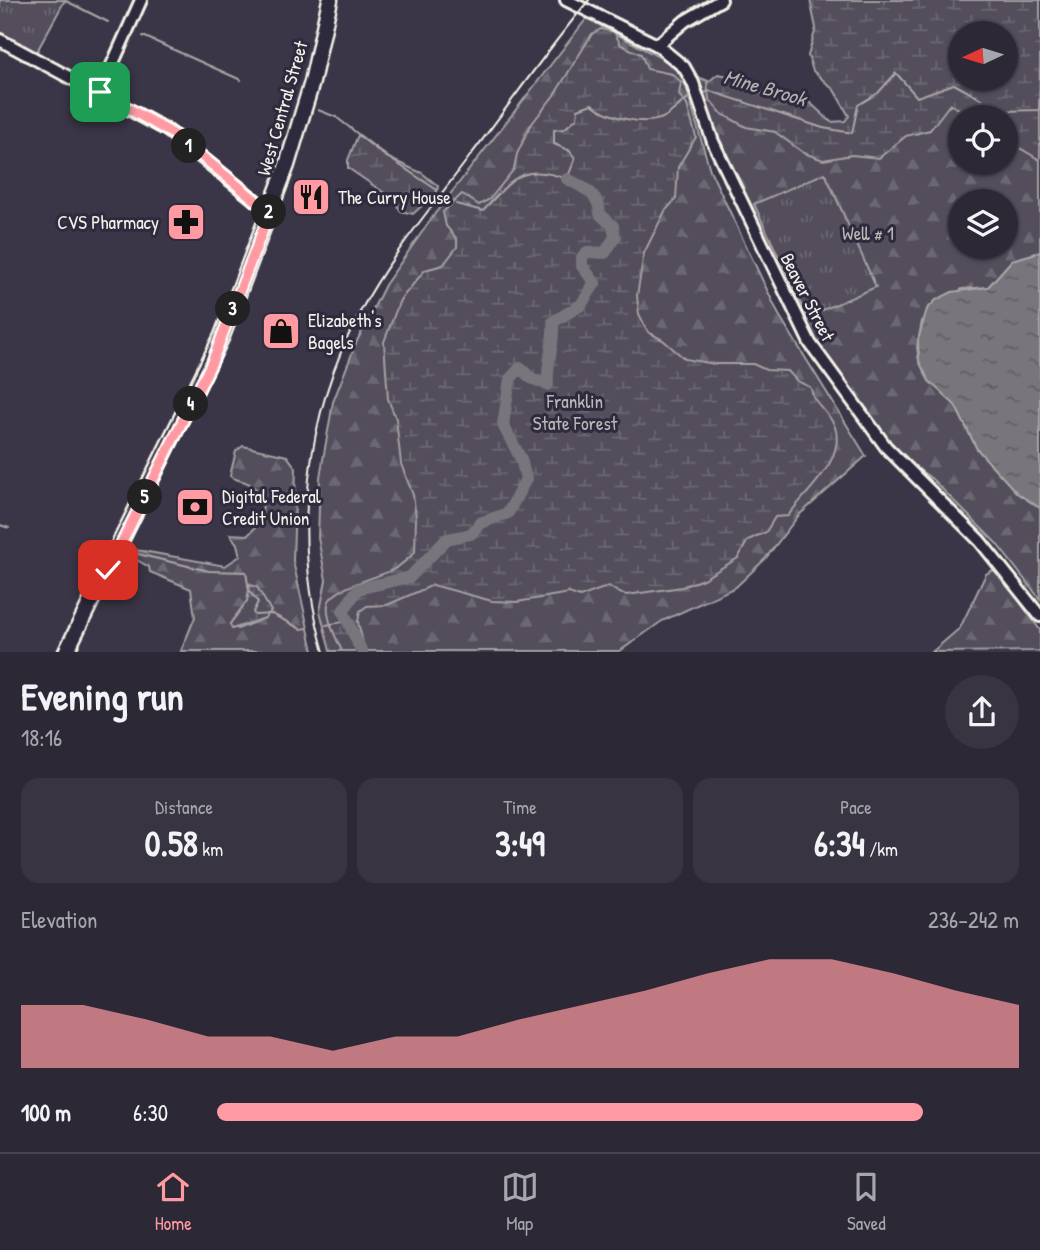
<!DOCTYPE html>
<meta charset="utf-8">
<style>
body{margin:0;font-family:"Patrick Hand",sans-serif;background:#383441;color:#f1f3f6;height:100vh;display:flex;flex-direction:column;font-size:26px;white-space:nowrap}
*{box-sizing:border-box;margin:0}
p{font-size:23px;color:#a6a6ad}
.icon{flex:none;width:38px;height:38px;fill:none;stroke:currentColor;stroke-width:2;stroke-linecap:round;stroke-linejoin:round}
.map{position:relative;height:652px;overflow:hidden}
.details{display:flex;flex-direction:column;background:#2c2835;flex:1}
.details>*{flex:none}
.needle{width:46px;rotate:266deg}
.tools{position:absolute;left:948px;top:21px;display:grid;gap:14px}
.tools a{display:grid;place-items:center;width:70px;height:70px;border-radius:50%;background:#2c2835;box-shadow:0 2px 5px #0004,0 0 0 2px #484450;font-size:35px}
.pin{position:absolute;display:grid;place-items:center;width:60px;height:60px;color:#fff;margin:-30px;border-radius:14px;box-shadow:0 4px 10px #0006}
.km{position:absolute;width:35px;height:35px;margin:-18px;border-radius:50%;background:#222;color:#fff;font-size:19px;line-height:35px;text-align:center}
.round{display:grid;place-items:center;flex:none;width:74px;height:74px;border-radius:37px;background:#383441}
.overview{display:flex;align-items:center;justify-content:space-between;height:119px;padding:0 21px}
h1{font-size:38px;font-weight:700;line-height:52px}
.stats{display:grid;grid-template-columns:repeat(3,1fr);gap:10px;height:119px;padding:7px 21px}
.stats div{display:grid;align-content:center;border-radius:18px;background:#383441;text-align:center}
.stats b{font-size:35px;font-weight:700}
.stats small{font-size:19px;font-weight:400}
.stats p{font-size:19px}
.chart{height:196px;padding:14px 21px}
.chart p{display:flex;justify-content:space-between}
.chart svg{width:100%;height:126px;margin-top:7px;fill:#ff9aa2;opacity:.7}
ul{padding:0 21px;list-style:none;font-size:23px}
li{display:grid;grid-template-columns:112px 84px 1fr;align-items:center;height:52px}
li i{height:18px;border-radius:9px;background:#ff9aa2}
.dock{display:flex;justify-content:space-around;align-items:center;height:98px;border-top:2px solid #484450;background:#2c2835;font-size:19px;color:#a6a6ad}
.dock a{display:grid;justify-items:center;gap:4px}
.dock .current{color:#ff9aa2}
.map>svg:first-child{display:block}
.forest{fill:url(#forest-firs);stroke:#a4a0a2;stroke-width:2;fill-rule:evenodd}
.wetland{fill:url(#wetland-marsh);stroke:#a4a0a2;stroke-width:2;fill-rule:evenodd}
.park{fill:url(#park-tufts);stroke:#a4a0a2;stroke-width:2}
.water{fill:url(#water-ripples);stroke:#aaa6a7;stroke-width:2}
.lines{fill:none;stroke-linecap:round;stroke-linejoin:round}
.stream{stroke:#aaa6a7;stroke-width:2}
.river{stroke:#78747b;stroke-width:12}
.minor-casing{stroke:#f4f1e8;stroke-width:16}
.major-casing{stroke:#f4f1e8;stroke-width:19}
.minor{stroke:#2f2a3d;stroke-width:10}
.major{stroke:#2f2a3d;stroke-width:14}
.rail{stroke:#f4f1e8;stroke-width:2}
.route-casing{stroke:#fff;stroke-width:14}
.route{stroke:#ff9aa2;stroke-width:9}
.labels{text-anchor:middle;stroke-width:6;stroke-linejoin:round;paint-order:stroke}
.street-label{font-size:19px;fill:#f4f1e8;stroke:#2f2a3d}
.poi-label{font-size:19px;fill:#f4f1e8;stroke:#2f2a3d;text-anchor:start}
.park-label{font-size:19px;fill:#bcb8b7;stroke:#2f2a3d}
.water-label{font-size:21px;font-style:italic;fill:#b6b2b2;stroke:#2f2a3d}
</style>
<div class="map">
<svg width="1040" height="652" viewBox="0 0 1040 652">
<defs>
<pattern id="forest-firs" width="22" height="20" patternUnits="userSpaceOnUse" patternTransform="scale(1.75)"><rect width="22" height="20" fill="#534e5c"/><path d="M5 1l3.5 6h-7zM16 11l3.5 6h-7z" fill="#6c6873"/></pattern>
<pattern id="wetland-marsh" width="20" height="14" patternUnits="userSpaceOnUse" patternTransform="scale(1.75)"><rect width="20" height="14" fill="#534e5c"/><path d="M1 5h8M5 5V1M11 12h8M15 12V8" fill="none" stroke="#6c6873"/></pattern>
<pattern id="park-tufts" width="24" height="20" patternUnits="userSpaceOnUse" patternTransform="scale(1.75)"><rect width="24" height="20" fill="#534e5c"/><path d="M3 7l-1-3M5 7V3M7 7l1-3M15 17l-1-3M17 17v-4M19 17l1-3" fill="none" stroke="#6c6873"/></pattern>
<pattern id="water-ripples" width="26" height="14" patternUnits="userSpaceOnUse" patternTransform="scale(1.75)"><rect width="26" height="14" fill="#78747b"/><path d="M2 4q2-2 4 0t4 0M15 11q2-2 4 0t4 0" fill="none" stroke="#636063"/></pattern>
</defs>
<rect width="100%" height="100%" fill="#3b3647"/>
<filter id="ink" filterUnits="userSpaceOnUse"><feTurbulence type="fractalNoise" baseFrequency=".0143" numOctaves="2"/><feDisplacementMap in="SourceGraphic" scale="14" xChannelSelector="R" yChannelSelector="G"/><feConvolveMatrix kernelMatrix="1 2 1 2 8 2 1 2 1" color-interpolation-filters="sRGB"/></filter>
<g filter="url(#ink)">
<!-- forest -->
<g class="forest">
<polygon points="587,18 668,62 683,77 710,170 779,315 866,456 799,515 765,559 736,587 662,621 620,651 330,651 320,611 326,580 318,538 320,477 333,402 357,341 385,285 434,215"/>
<path d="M698,77L750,97L831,137L940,111L979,91L1040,112V252L1013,260L988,287L962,289L922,321L917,347L919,361L929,381L955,405L977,449L1017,493L1040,508V599L996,543L932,479L898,454L846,389L812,337L711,120ZM961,117H1006V163H961ZM961,201H1006V247H961Z"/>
<path d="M243,446L287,456L296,468L293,561L313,651H181L195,617L191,589L150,572L149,567L128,555L132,550L143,551L225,566L240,556L237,544L230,534L248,535C262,523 271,497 251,485C244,480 236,481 230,476L236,451ZM250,585L265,618L238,629L230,624L247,601Z"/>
<polygon points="993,570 1000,574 1040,630 1040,651 932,652 960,628 986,574"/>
</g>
<!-- wetland -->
<g class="wetland">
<path d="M810,0H1040V160L1006,140V117H971L950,104L930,130L906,136L879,158L852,155L823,160L804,153L775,132L746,127L722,114L709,99L707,83L718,74L735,77L769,97L806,99L831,122L845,121L849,116L834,90L813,71L808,56L816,28ZM961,33H1006V79H961Z"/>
<path d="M601,29L614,32L621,45L641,54L647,69L672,74L681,82L679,95L687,105L696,137L678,167L676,199L665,211L644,253L637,296L639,314L648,332L663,340L685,359L715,364H753L766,370L788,371L797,381L810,387C812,390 812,393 813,396C816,404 831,415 835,427C846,460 805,492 788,516L775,517L766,532L748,540L738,558L703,579L682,587L627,595L619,593L609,586L580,597L569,593L517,602L492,601L433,585L387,605L367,606L360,611L358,622L365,651H342C336,638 326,619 328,604C331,587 381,577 394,569C402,565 409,558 415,552L416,517L413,495L401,464L396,419L388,399L384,342L400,300L425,270L443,265L457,247V239L446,226L443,212L462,194L479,205L490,199L514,169L517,154L530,126L555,94L592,34Z"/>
<polygon points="358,135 386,157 422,173 438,186 437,192 413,214 401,211 393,199 348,168 348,160"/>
<polygon points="250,585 257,587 271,611 265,618 232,629 230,624 247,601"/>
</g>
<!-- park -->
<g class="park">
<polygon points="0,0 65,0 36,53 0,32"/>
<polygon points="825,173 876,287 807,317 754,204"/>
</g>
<!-- water -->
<polygon class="water" points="1040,252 1040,508 1017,493 977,449 955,405 929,381 919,361 918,340 927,309 936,300 952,292 988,287 1012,260"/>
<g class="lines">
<!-- stream -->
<g class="stream">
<polyline points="64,0 108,22"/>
<polyline points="143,36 241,80"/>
<polyline points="701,94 710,91 823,128 852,133 858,105 878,93 896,73 917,97 954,84 1003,111 1039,110 1040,67"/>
<polyline points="318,110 336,117 389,158 437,190"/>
<path d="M456,204L483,211C512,179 522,162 567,179L575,159L570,151L554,144V130L564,129L577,118L578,109L592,104C607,117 648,128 666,116C675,110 682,101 692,96"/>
<polyline points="0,525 9,528"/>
<polyline points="129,552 209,571 246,572 249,591 258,602 253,612 255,615 272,614 301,629 307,628"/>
<polyline points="326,625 348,621"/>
</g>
<!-- river -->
<path class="river" d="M362,652L343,611L358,589L410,577L447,539L471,534L480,523L508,513L526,479L521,459L503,425L510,379L520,368L531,378L548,385C546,362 555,344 553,322L581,305L595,283L582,266V257L587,252L605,253L615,237L613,226L600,214C599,193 584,188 567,179"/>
<!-- minor casing -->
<g class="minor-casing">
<g id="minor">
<polyline points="566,0 657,45 684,67 693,83 713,142 810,343 886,447 980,541 1040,616"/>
<polyline points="0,40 167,130 270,212"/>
<polyline points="657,45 685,21 721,0"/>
<polyline points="100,92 141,0"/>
</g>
</g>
<!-- major casing -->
<g class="major-casing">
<polyline id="major" points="66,652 222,336 287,165 312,82 330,0"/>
</g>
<!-- minor -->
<use href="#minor" class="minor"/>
<!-- major -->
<use href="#major" class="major"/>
<!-- rail -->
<path class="rail" d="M324,652C291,539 305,415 360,312C390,256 432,207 470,156C510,104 547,50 589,0"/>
</g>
</g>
<g class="lines" filter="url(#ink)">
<!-- route casing -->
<g class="route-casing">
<polyline id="route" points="100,92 178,137 270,212 212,362 108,570"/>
</g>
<!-- route -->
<use href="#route" class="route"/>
</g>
<!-- icons -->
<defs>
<g id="restaurant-square" transform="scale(2.0125)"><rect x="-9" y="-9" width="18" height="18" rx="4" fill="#ff9aa2" stroke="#2f2a3d"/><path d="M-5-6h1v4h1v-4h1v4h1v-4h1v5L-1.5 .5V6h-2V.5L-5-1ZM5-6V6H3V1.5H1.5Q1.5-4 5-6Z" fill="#111"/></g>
<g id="pharmacy-square" transform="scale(2.0125)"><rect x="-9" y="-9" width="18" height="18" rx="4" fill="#ff9aa2" stroke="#2f2a3d"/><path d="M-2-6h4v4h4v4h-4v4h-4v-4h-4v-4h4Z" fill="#111"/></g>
<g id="shop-square" transform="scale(2.0125)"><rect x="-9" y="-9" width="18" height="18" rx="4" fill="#ff9aa2" stroke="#2f2a3d"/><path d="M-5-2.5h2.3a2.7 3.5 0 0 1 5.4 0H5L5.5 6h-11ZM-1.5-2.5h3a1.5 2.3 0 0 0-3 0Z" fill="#111"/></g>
<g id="bank-square" transform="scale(2.0125)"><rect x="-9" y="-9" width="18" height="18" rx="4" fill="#ff9aa2" stroke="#2f2a3d"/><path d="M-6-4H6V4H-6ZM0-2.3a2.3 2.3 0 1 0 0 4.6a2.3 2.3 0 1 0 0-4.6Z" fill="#111"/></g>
</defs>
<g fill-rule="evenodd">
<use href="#restaurant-square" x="311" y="197"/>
<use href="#pharmacy-square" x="186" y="222"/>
<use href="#shop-square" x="281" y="331"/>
<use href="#bank-square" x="195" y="507"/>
</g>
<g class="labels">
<!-- street labels -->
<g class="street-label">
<text transform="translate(282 108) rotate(-74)" y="7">West Central Street</text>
<text transform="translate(808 297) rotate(63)" y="7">Beaver Street</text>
</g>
<!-- poi labels -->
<g class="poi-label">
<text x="338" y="204">The Curry House</text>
<text x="159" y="229" text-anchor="end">CVS Pharmacy</text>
<text x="308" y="327">Elizabeth's<tspan x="308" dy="22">Bagels</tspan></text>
<text x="222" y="503">Digital Federal<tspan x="222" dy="22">Credit Union</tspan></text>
</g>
<!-- park labels -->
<g class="park-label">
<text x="868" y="240">Well # 1</text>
<text x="575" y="408">Franklin<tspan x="575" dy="22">State Forest</tspan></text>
</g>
<!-- water labels -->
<g class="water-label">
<text transform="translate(765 88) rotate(16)" y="7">Mine Brook</text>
</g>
</g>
</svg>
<div class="tools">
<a><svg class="needle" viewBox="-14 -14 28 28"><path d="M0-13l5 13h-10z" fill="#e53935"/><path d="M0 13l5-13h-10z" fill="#a6a6ad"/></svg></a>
<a><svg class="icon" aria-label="locate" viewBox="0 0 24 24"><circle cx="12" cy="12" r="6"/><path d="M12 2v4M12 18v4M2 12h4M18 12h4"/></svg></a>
<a><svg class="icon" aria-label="layers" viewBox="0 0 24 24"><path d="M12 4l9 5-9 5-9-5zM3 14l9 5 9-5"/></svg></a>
</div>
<div class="pin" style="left:100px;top:92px;background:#1e9e55"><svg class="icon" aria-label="arrive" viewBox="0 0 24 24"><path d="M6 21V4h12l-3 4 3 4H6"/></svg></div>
<div class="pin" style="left:108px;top:570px;background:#d93025"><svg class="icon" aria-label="check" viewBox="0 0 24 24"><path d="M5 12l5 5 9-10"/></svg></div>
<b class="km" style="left:189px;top:146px">1</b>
<b class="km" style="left:269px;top:212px">2</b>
<b class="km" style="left:233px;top:309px">3</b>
<b class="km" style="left:191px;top:404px">4</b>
<b class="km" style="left:145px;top:497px">5</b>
</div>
<section class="details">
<div class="overview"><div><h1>Evening run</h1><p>18:16</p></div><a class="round"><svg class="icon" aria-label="share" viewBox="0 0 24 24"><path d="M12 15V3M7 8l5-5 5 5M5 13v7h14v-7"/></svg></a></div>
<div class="stats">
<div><p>Distance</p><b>0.58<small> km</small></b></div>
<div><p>Time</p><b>3:49</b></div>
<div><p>Pace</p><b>6:34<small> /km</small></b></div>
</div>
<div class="chart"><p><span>Elevation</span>236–242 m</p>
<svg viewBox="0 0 160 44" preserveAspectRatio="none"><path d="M0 44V22L10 22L20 27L30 33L40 33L50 38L60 33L70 33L80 27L90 22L100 17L110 11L120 6L130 6L140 11L150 17L160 22V44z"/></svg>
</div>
<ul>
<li><b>100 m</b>6:30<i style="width:88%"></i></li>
</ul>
</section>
<nav class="dock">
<a class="current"><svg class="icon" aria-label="home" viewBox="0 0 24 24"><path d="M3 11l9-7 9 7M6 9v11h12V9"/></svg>Home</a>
<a><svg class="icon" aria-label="map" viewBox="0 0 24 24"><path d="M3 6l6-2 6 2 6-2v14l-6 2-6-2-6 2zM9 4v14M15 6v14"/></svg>Map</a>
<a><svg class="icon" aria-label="saved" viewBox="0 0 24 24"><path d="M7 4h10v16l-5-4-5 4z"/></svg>Saved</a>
</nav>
